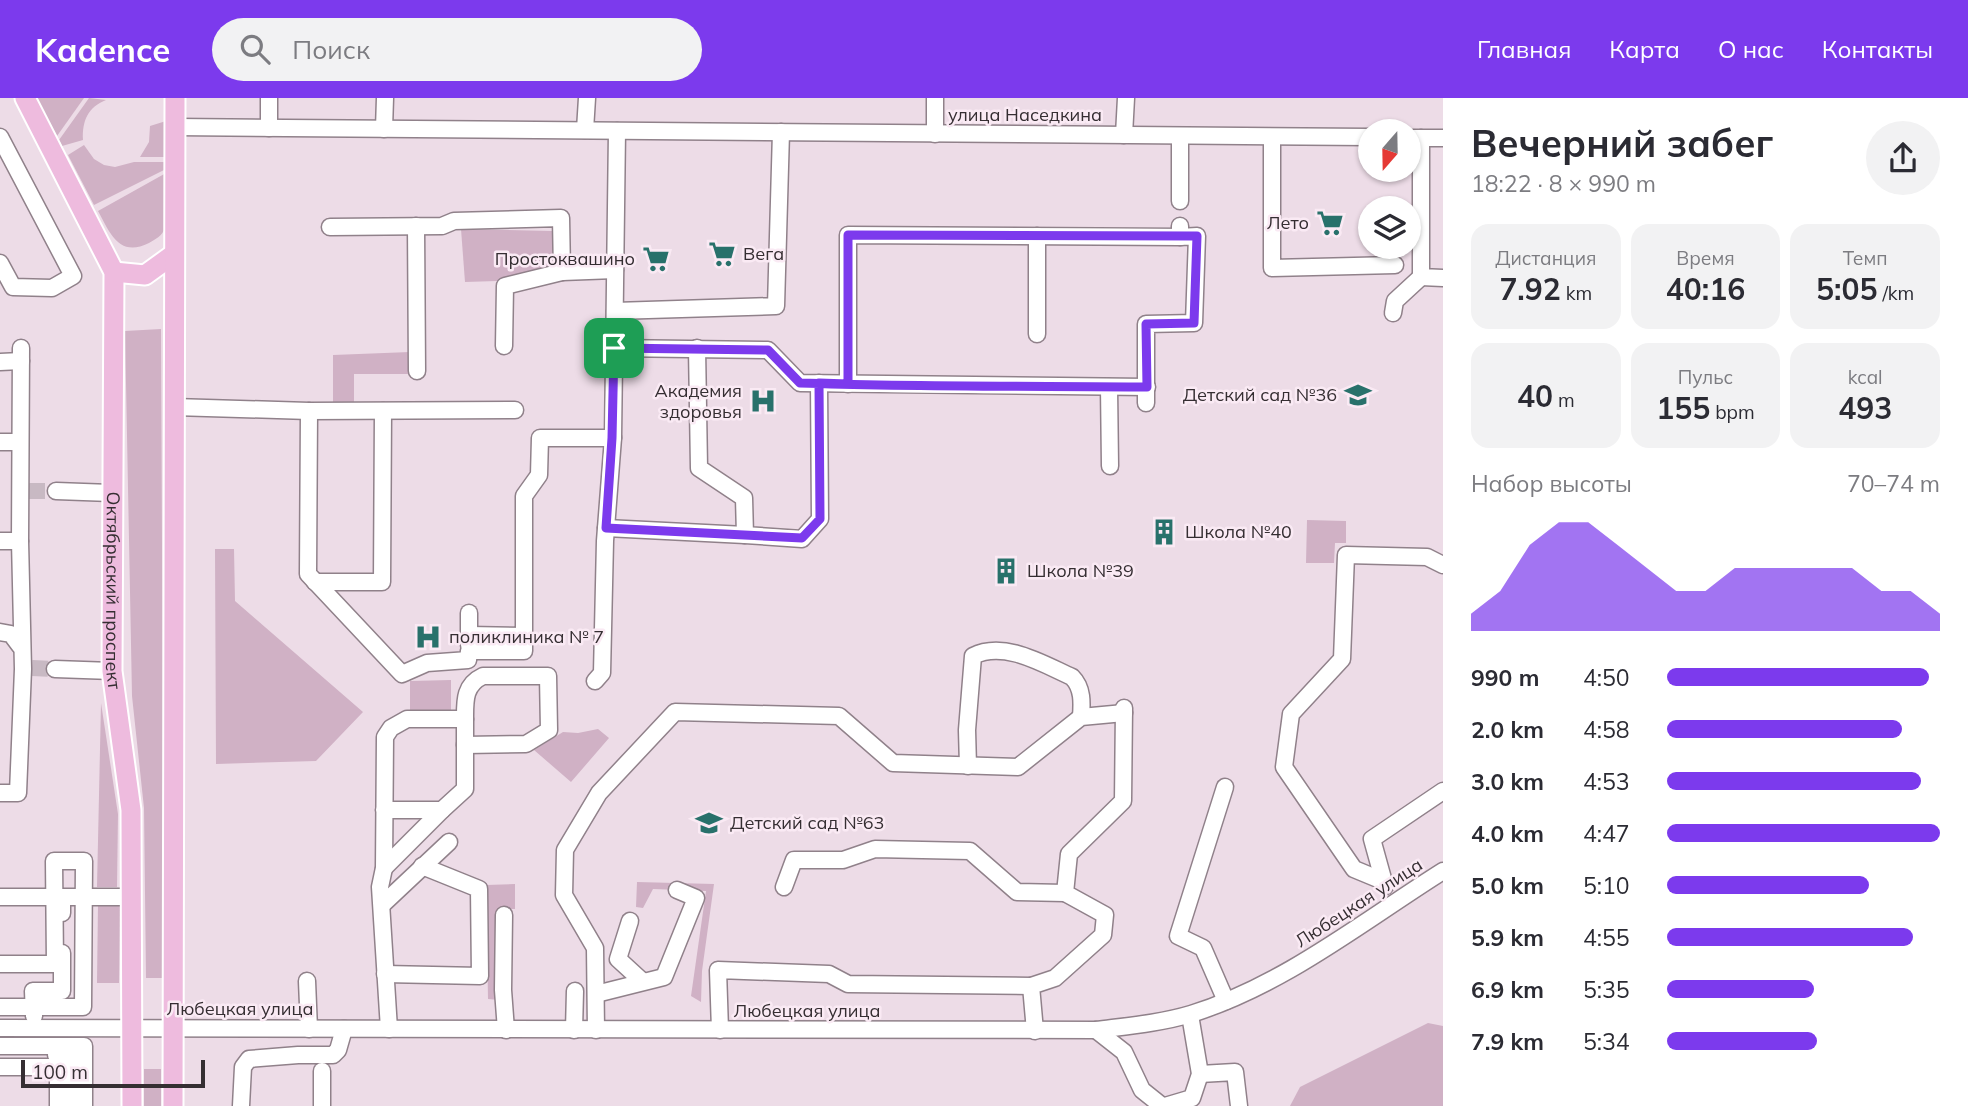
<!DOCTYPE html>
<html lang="ru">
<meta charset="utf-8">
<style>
body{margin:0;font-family:Mulish,sans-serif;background:#f2f2f3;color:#2b2b33;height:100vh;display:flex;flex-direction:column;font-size:26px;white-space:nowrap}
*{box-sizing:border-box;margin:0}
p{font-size:23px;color:#7c7c81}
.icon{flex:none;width:38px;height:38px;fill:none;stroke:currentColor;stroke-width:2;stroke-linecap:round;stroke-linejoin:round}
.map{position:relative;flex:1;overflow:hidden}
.drawer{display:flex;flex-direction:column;background:#fff;width:525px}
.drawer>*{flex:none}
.needle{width:46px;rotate:200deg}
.tools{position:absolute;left:1358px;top:21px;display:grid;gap:14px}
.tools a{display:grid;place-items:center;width:63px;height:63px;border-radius:50%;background:#fff;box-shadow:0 2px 5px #0004;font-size:35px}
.scale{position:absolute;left:21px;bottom:18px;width:184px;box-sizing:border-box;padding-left:7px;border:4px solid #352e32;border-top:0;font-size:19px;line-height:24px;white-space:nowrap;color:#352e32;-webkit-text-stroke:5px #faeaf4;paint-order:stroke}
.pin{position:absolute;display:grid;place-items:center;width:60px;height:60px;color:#fff;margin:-30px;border-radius:14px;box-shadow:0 4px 10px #0006}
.round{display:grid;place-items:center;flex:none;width:74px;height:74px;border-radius:37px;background:#f2f2f3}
.overview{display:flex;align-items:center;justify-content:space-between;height:119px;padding:0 28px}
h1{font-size:38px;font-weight:700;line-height:52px}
.stats{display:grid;grid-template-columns:repeat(3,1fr);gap:10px;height:119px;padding:7px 28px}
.stats div{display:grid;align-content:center;border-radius:18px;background:#f2f2f3;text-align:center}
.stats b{font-size:30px;font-weight:700}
.stats small{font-size:19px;font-weight:400}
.stats p{font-size:19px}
.chart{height:196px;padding:14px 28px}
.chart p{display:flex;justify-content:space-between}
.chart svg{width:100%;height:126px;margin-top:7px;fill:#7c3aed;opacity:.7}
ul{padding:0 28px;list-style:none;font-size:23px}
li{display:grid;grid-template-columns:112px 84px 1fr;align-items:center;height:52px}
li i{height:18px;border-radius:9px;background:#7c3aed}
header{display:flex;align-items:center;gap:42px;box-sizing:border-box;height:98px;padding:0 35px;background:#7c3aed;color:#fff}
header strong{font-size:33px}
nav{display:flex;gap:38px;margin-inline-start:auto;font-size:24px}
.search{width:490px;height:63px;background:#f2f2f3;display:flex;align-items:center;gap:18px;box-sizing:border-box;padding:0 24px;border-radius:38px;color:#7c7c81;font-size:26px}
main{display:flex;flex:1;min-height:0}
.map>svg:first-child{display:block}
.green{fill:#d0b1c5}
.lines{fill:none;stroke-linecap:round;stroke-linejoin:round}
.minor-tunnel{stroke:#c8b9c3;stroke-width:16;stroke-dasharray:16 8;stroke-linecap:butt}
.minor-casing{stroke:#90818a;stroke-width:19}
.major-casing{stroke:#fff;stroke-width:23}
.minor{stroke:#fff;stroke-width:16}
.major{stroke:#eebbde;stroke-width:19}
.route-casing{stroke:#fff;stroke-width:14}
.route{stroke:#7c3aed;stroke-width:9}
.labels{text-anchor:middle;stroke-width:5;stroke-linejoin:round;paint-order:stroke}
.street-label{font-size:18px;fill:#352e32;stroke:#faeaf4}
.poi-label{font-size:18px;fill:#352e32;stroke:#faeaf4;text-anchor:start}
</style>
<header>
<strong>Kadence</strong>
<div class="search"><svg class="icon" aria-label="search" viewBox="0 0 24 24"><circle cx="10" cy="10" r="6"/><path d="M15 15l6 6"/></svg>Поиск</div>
<nav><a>Главная</a><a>Карта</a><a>О нас</a><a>Контакты</a></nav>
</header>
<main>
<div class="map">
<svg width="1443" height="1008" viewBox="0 0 1443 1008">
<rect width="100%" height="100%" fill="#eddce7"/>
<!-- green -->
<g class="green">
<polygon points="36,0 84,0 57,38"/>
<path d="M89,0L106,2C88,9 82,23 83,42L62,48L59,42Z"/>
<polygon points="166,23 166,59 140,59 149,44 150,28"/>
<polygon points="84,47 94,61 104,67 115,69 134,64 166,64 166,71 94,107 68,57"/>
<path d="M166,75C166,92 170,114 165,130C162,138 156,141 149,145C119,160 110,135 98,113Z"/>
<polygon points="461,131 553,133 552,170 497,183 465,184"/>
<polygon points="161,231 164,880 146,880 144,710 132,598 125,233"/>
<polygon points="410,254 411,276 354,276 354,307 333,307 333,257"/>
<polygon points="1307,422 1346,423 1346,445 1335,445 1334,465 1306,465"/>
<polygon points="215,451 234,451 235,503 363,614 316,663 216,666"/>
<polygon points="451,582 451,612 410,612 410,583"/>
<polygon points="101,605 118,716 117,789 97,789"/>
<polygon points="598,631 609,640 571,684 534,652 563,634 578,635"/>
<polygon points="637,784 714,786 702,873 701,904 691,898 706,793 653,791 643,810 636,809"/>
<polygon points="515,786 515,811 497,811 499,902 488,901 486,787"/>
<polygon points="98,806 120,806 119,885 97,885"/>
<polygon points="1428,925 1443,928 1443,1008 1290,1008 1300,989"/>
<rect x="144" y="971" width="17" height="37"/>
</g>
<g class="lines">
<!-- minor-tunnel -->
<g class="minor-tunnel">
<polyline points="29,393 56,393"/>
<polyline points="32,570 55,571"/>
</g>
<!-- minor casing -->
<g class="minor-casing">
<g id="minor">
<polyline points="269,0 269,30"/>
<polyline points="175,29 1370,39"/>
<polyline points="384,31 385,0"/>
<polyline points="585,32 587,0"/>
<polyline points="935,36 935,0"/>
<polyline points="1124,37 1126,0"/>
<polyline points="0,39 73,178 52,190 13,189 0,165"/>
<polyline points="1272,39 1272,170 1395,167"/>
<polyline points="1409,40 1443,40"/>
<polyline points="1421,40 1421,179 1443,180"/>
<polyline points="1180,103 1180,38"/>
<polyline points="416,128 417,273"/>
<polyline points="330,129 442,128 454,123 561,120 562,174 615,172"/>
<polyline points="615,213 776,208 781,34"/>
<polyline points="1393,215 1395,203 1421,179"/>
<polyline points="1037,236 1037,138"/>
<polyline points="504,248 505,188 562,174"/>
<polyline points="614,250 768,252 800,285 1147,289"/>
<polyline points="697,250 699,370 744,400 745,437 802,441 820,421 819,285"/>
<polyline points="0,264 21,263"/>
<polyline points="848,286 848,137 1180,139 1180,128"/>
<polyline points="1109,289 1110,368"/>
<polyline points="1146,305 1146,226 1194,225 1197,138 1180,139"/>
<polyline points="174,309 309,313 515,312"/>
<polyline points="309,313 308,476 402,576 427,565 468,562 469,553 524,553 524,538"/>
<polyline points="0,344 20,344"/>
<polyline points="56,393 111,395"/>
<polyline points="606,430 745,437"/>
<polyline points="0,443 20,443"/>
<polyline points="315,484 382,484 383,313"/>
<polyline points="469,515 469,547"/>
<polyline points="0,534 11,536 20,548"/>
<polyline points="469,537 524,538 524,398 539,377 540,340 613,340 617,33"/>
<polyline points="55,571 112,573"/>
<polyline points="595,583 602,575 605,443 613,340"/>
<path d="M465,621C465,603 464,587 483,578H548L549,632L526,646L465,647"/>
<path d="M968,668L967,632L973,558C1004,542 1043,566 1072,579C1083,590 1082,605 1081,619"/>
<polyline points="1225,689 1178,838 1203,850 1226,903"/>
<polyline points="0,695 18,695 23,571 20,443 21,250"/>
<polyline points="384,712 442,712 465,691 465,621 407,621 391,630 385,639 384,770 380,789 389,931"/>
<polyline points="384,770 442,712"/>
<polyline points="1383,783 1354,771 1284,669 1291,616 1342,561 1346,457 1427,459 1443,467"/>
<polyline points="1385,788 1372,741 1443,693"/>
<polyline points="784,789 794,762 843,762 875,751 970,753 1017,794 1065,795"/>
<polyline points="0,799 62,799"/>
<polyline points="383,806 449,744"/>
<polyline points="62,815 62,799 131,799"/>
<polyline points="504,817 503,892 506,932"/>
<polyline points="630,823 618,861 642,883"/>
<polyline points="0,866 55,866 54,763 84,763 83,909 0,909"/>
<polyline points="385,876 480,878 479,791 422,768"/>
<polyline points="307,883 309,931"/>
<polyline points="596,896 664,879 696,800 677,792"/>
<polyline points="34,918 33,893 62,893 62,855"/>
<path d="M0,930L1096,932C1127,928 1161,925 1191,916C1284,887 1362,824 1443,773"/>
<polyline points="574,932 575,893"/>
<polyline points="596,932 595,850 564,797 565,752 599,695 675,614 839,618 893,665 1018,669 1081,619 1124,615"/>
<polyline points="720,932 718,872 829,876 848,886 1031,888"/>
<polyline points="1096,932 1124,954 1142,992 1162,1008"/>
<polyline points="1035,933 1031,888 1055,880 1103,837 1105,817 1065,795 1069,756 1123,703 1124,610"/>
<polyline points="0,948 84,948 84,1008"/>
<polyline points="56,957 73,957 73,1008"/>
<polyline points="0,969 58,969 58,1008"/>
<polyline points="1200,976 1235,974 1239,1008"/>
<polyline points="241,1008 243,969 249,961 298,957 333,957 338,952 344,931"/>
<polyline points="322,1008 322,973"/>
<polyline points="1165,1008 1192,1000 1200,976 1190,917"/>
</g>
</g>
<!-- major casing -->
<g class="major-casing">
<g id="major">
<path id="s1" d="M25,0L114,174L112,573L131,712L132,1008"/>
<polyline points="114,174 145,177 174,156"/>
<polyline points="173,1008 175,0"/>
</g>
</g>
<!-- minor -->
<use href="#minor" class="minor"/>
<!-- major -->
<use href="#major" class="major"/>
</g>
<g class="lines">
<!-- route casing -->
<g class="route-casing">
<path id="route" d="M614,250L612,340L606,430L802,440L820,421L819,285L848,286V137L1197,138L1194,225L1146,226L1147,289C1031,288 915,289 800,285L768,252L614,250"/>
</g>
<!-- route -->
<use href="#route" class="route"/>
</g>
<!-- icons -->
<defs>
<g id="supermarket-bare" transform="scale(2.1)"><path d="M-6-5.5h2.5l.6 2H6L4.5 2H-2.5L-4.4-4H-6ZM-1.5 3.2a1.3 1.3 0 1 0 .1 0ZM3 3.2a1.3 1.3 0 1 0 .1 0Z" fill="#28716b" stroke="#faeaf4" stroke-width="2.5" paint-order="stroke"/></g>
<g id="school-bare" transform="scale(2.1)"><path d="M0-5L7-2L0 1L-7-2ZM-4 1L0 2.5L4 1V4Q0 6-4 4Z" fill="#28716b" stroke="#faeaf4" stroke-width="2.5" paint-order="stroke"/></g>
<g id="hospital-bare" transform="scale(2.1)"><path d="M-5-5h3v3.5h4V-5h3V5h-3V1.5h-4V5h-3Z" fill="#28716b" stroke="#faeaf4" stroke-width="2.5" paint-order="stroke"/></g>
<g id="building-bare" transform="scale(2.1)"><path d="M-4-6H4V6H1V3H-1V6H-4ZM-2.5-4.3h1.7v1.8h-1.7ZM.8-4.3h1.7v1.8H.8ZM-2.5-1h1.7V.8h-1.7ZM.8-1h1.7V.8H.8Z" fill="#28716b" stroke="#faeaf4" stroke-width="2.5" paint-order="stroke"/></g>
</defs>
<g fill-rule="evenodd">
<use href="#supermarket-bare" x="1330" y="125"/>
<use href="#supermarket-bare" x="722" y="156"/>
<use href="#supermarket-bare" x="656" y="161"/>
<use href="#school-bare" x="1358" y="297"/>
<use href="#hospital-bare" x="763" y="303"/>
<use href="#building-bare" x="1164" y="434"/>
<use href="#building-bare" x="1006" y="473"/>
<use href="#hospital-bare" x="428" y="539"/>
<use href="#school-bare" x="709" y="725"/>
</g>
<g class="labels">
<!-- street labels -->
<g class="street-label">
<text x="1025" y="23">улица Наседкина</text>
<text dy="6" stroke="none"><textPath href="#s1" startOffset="514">Октябрьский проспект</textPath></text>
<text transform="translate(1359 805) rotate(-33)" y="6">Любецкая улица</text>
<text x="240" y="917">Любецкая улица</text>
<text x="807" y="919">Любецкая улица</text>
</g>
<!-- poi labels -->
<g class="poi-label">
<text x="1309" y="131" text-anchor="end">Лето</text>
<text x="743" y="162">Вега</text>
<text x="635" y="167" text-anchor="end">Простоквашино</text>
<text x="742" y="299" text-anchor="end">Академия<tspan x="742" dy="21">здоровья</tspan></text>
<text x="1337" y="303" text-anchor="end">Детский сад №36</text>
<text x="1185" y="440">Школа №40</text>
<text x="1027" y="479">Школа №39</text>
<text x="449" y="545">поликлиника № 7</text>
<text x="730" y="731">Детский сад №63</text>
</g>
</g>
</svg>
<div class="tools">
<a><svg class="needle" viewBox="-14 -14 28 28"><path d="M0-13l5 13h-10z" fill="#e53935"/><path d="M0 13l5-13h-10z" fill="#7c7c81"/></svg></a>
<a><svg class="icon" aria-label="layers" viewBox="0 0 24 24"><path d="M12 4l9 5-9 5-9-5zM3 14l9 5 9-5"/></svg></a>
</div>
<div class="scale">100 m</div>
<div class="pin" style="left:614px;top:250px;background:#1e9e55"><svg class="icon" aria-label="arrive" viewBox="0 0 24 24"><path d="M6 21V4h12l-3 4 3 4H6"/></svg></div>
</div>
<section class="drawer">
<div class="overview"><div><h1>Вечерний забег</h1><p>18:22 · 8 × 990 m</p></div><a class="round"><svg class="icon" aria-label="share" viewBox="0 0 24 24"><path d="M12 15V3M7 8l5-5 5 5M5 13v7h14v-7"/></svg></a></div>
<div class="stats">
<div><p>Дистанция</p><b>7.92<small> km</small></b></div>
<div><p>Время</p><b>40:16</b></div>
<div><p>Темп</p><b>5:05<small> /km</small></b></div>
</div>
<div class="stats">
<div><b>40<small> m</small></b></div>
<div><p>Пульс</p><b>155<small> bpm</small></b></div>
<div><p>kcal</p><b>493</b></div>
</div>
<div class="chart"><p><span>Набор высоты</span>70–74 m</p>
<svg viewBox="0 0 160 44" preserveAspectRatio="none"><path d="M0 44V38L10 30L20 14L30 6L40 6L50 14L60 22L70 30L80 30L90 22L100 22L110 22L120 22L130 22L140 30L150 30L160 38V44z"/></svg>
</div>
<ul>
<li><b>990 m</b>4:50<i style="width:96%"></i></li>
<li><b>2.0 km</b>4:58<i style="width:86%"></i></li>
<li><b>3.0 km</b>4:53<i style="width:93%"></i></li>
<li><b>4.0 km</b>4:47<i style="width:100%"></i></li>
<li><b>5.0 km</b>5:10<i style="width:74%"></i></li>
<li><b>5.9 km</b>4:55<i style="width:90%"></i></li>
<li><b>6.9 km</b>5:35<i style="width:54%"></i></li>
<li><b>7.9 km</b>5:34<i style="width:55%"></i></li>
</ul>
</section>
</main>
